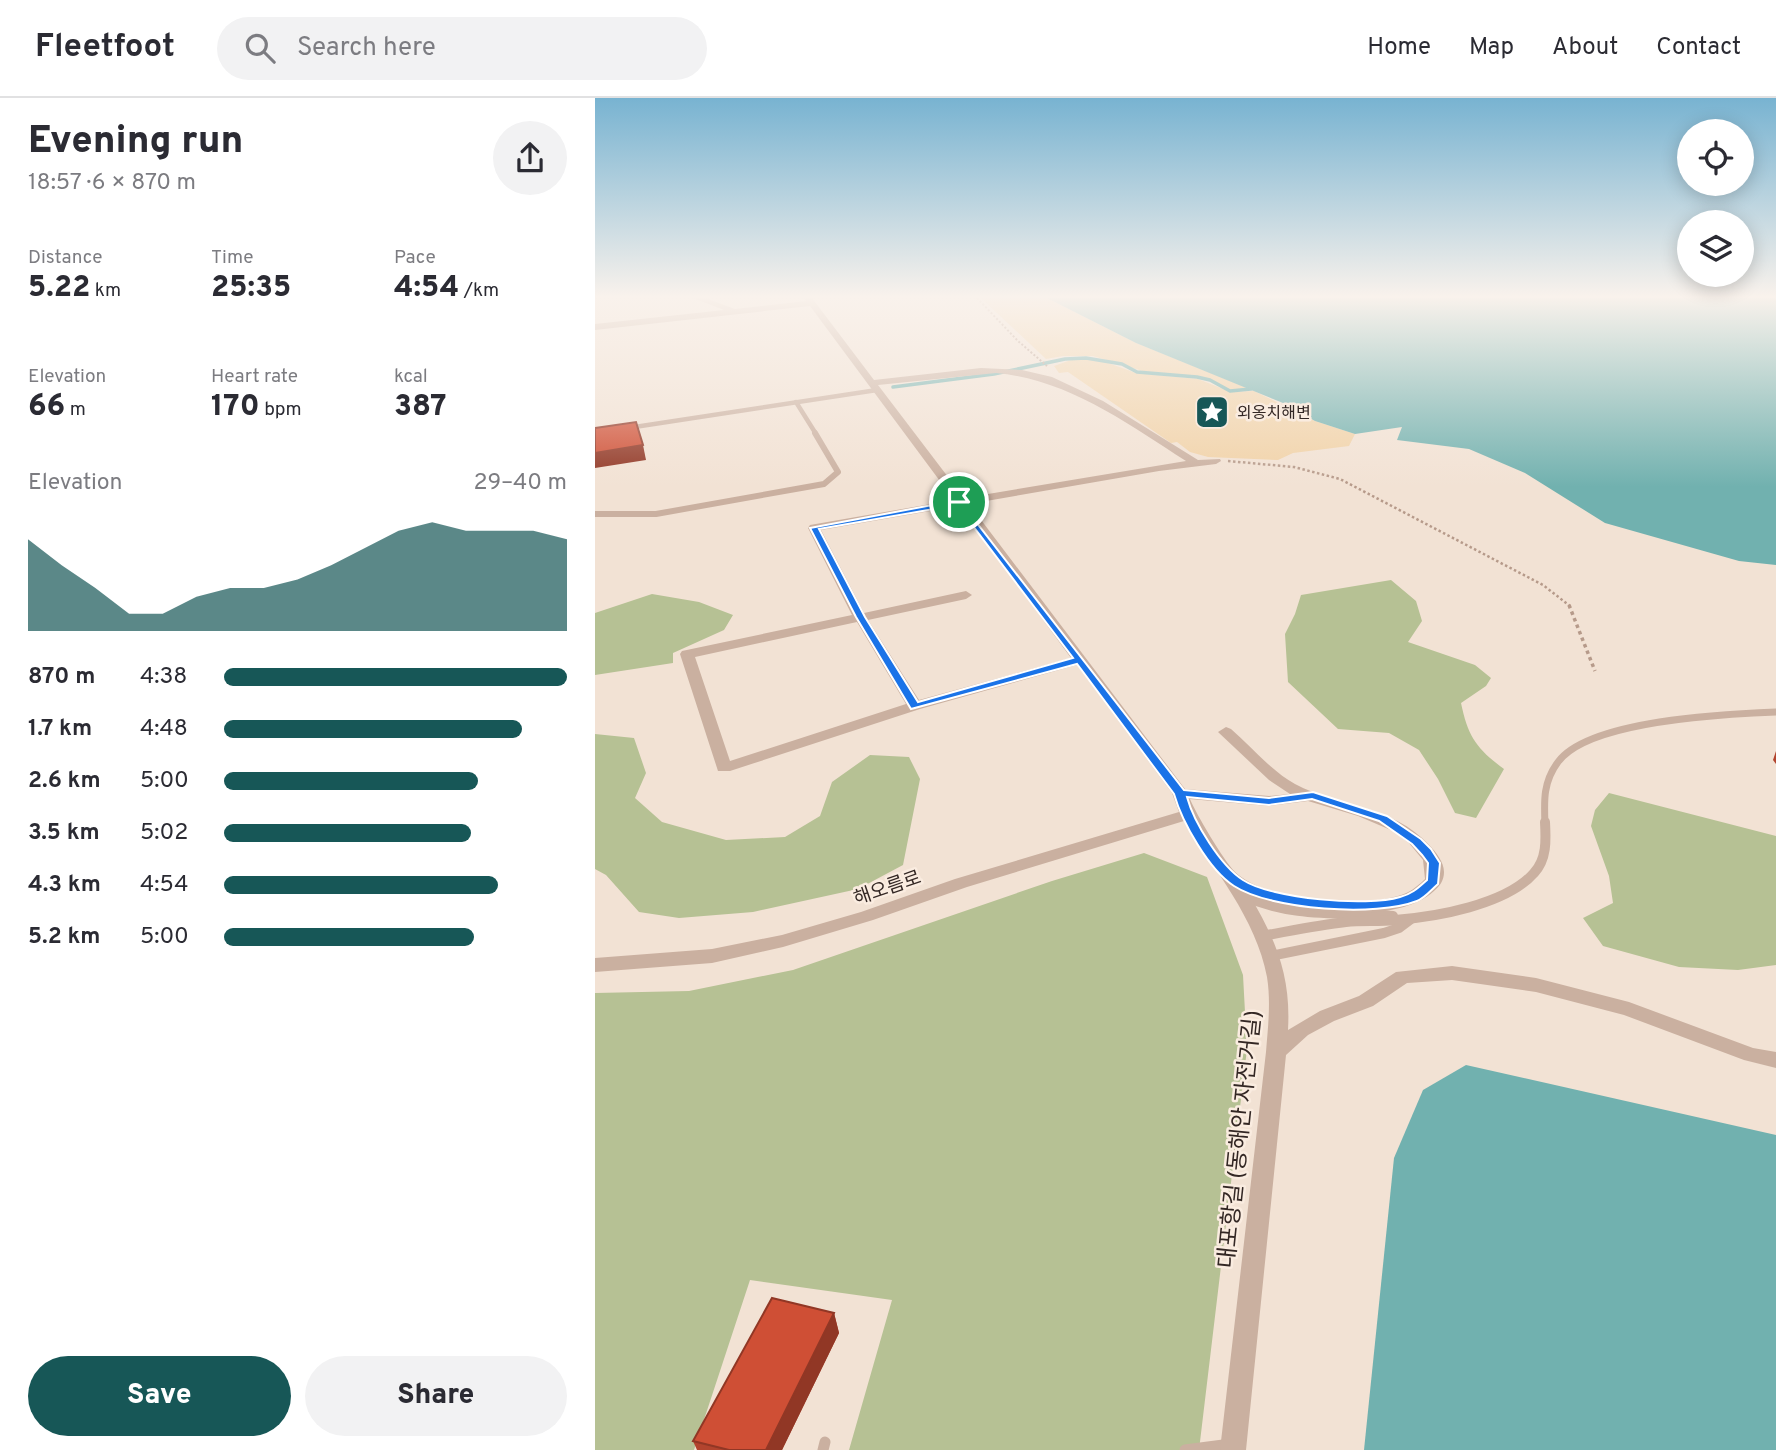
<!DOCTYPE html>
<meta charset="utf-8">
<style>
body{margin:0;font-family:Overpass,"Noto Sans KR",sans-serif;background:#f2f2f3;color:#2b2b33;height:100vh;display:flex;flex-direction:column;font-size:26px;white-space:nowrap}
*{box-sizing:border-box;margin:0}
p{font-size:23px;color:#7c7c81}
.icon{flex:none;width:38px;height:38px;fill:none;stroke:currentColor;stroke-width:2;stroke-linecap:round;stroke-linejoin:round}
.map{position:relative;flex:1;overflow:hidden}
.drawer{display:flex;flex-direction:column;background:#fff;width:595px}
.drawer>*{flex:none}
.tools{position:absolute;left:1082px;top:21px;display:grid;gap:14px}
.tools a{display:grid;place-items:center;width:77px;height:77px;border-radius:50%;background:#fff;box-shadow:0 4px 18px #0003;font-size:35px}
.pin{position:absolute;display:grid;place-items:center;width:60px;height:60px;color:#fff;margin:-30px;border:4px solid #fff;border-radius:50%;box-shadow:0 2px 7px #0007}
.round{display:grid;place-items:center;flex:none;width:74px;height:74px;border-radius:37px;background:#f2f2f3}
.head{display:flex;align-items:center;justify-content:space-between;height:119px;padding:0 28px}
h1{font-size:38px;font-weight:800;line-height:52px}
.figures{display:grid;grid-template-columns:repeat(3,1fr);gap:10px;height:119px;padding:7px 28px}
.figures div{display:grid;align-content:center}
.figures b{font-size:30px;font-weight:800}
.figures small{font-size:19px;font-weight:400}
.figures p{font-size:19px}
.chart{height:196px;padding:14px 28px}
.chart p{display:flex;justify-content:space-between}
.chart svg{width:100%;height:126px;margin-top:7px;fill:#175757;opacity:.7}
.button{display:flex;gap:14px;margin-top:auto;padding:14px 28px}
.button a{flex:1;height:80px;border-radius:42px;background:#175757;color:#fff;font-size:28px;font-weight:800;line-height:80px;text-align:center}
.button a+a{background:#f2f2f3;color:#2b2b33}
ul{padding:0 28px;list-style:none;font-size:23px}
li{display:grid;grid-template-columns:112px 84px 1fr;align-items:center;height:52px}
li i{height:18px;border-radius:9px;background:#175757}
header{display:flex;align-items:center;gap:42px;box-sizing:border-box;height:98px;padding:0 35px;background:#fff;border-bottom:2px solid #e1e1e2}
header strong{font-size:33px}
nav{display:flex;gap:38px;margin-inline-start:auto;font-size:24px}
.search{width:490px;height:63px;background:#f2f2f3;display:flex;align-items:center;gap:18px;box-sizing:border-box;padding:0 24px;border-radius:38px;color:#7c7c81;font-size:26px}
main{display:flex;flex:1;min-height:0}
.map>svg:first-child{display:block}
.green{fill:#b6c194}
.sand{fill:#f1d2a7}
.water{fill:#71b1af}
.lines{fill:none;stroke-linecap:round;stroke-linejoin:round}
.stream{stroke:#71b1af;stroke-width:3.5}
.path-far2{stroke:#b69a8a;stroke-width:2;stroke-dasharray:2 2;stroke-linecap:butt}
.path-far1{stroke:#b69a8a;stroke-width:2.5;stroke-dasharray:2.5 2.5;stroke-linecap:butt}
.path{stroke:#b69a8a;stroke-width:3.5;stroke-dasharray:3.5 3.5;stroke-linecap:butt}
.lane-far4{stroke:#cab0a0;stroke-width:4.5}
.lane-far3{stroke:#cab0a0;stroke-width:6}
.lane-far2{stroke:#cab0a0;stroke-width:7}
.lane-far1{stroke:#cab0a0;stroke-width:10}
.lane{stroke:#cab0a0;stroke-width:11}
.street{fill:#cab0a0;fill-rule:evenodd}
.wall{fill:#b2442e}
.shaded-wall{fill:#913725}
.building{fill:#cf4f35;stroke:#913725;stroke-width:2}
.route{fill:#1a73e8;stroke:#fff;stroke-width:2;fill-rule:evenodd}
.labels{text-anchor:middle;stroke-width:5;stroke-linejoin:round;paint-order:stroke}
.far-poi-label{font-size:16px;fill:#332724;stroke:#faece0;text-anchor:start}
.street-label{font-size:19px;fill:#332724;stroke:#faece0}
.near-street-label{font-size:23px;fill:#332724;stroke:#faece0}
</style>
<header>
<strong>Fleetfoot</strong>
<div class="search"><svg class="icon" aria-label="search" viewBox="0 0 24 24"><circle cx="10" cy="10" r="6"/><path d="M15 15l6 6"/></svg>Search here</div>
<nav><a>Home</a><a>Map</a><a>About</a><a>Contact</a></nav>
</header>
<main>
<section class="drawer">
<div class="head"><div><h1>Evening run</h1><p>18:57 · 6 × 870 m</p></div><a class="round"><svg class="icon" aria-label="share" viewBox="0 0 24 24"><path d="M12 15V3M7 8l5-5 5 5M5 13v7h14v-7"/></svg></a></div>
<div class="figures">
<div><p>Distance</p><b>5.22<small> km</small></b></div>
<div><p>Time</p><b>25:35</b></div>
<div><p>Pace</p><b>4:54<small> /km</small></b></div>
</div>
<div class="figures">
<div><p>Elevation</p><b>66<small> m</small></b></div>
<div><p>Heart rate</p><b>170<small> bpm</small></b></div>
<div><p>kcal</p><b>387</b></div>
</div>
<div class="chart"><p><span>Elevation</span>29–40 m</p>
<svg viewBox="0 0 160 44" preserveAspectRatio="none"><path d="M0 44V12L10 21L20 29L30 38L40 38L50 32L60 29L70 29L80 26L90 21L100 15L110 9L120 6L130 9L140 9L150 9L160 12V44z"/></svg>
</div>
<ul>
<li><b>870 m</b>4:38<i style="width:100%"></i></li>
<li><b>1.7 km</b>4:48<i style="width:87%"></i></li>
<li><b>2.6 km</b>5:00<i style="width:74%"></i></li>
<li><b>3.5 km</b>5:02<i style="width:72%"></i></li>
<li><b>4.3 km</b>4:54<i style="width:80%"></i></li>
<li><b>5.2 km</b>5:00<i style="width:73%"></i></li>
</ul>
<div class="button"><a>Save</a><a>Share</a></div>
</section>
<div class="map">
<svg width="1181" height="1352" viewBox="0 0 1181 1352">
<rect width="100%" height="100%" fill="#f2e2d4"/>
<!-- green -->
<g class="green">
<path d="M796,482L821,503L827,523L813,544L880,567L896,580L891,588L866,605C873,639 882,651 909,671L881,720L860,715L843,681L824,652L794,635L743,631L693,584L690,536L700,516L706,497Z"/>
<polygon points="57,496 104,504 138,517 129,532 78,555 78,565 0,577 0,515"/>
<polygon points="0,636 39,640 51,675 40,700 67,724 131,742 190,739 225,718 237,684 275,657 314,659 325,681 308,767 263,791 158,814 84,820 44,814 11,777 0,771"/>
<polygon points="1014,695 1181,738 1181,867 1143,872 1084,869 1008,848 988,820 1018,805 1014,778 996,728 1000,712"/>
<polygon points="549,755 612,779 648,877 652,951 604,1352 254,1352 297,1202 155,1182 99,1352 0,1352 0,895 94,893 198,872 457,783"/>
</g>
<!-- sand -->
<g class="sand">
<polygon points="386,200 452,200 541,245 653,290 636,292 612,280 554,275 498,258 468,258 451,261"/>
<polygon points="502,261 541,275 603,281 636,294 659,293 720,323 760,336 754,348 698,355 683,362 613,359 595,354 582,344 576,345 473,274 464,275 459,268 476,262"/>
</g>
<!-- water -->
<g class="water">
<polygon points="452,200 1181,200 1181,467 1144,463 1010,425 930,375 874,351 802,342 807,329 760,336 720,323 688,305 541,245"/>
<polygon points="871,967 1181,1037 1181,1352 769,1352 799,1060 828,992"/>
</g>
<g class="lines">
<!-- stream -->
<polyline class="stream" points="298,289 399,276 470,261 491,260 527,266 542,274 602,279 615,282 635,293 656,291"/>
<!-- path-far2 -->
<polyline class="path-far2" points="382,200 423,243 452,268"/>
<!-- path-far1 -->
<polyline class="path-far1" points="633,363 699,369 745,381 948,487 975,508"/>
<!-- path -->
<polyline class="path" points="974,507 1000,573"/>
<!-- lane-far4 -->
<g class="lane-far4">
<polyline points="201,304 221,336"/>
<polyline points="33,330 282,292"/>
</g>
<!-- lane-far3 -->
<polyline class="lane-far3" points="0,416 61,416 229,386 243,374 220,335"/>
<!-- lane-far2 -->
<path class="lane-far2" d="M950,726C949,703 948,684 963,664C994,622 1130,616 1181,614"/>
<!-- lane-far1 -->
<g class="lane-far1">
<path d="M649,798C697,820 747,814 798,818"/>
<path d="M667,838C695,833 723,827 751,824C767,822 784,824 800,822C840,819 911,807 939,775C952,761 951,742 950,724"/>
<polyline points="675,858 789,835 804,830 816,821"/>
</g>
<!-- lane -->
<g class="lane">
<polyline points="228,1352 230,1344"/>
<polyline points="590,1352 636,1346"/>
</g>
<!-- street -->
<path class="street" d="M98,200H110L140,211L211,203L209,200H217L279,282L386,270L427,272L457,279L508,303L603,362L625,361L626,363L621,366L564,373L374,406L590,691L674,698L695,696L674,682L623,634L631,629L636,631C657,649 676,673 700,686C745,710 798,707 834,747C841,754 849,764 849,774C849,782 845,788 839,793C801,828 700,816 655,798C682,844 696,879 693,932L725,913L764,898L801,874L857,868L941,880L1034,904L1158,950L1181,954V970L1149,962L1029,917L941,894L857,882L812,885L778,908L739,923L713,937L691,957L651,1352H625L671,954C673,929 676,904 672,879C661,820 619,772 589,723L372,789L278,822L188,849L117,865L0,874V860L117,851L187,837L266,814L360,781L584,714L577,695L482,567L325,611L135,673H123L85,556L87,553L257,517L213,430L215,427L359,402L215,208L0,232V226L129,212ZM401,275C474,282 531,325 591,363L369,400L283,287ZM364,408L476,560L324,602L273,522L371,501L377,497L371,493L269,515L226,432ZM262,524L311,606L135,663L100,559ZM595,701L674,708L713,703L763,718L798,733L814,745L828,762L830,781C822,789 814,795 803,798C763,810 672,804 640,774C629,763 601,716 595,701Z"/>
</g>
<!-- wall -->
<g class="wall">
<polygon points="1181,653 1181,666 1178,662"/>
<polygon points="239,1215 244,1235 187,1352 102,1352 98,1343"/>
</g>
<!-- shaded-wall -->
<g class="shaded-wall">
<polygon points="48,347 51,362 0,370 0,355"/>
<polygon points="239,1215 244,1235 187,1352 171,1352"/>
</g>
<!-- building -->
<g class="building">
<polygon points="41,324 48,347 0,355 0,330"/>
<polygon points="177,1200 239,1215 171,1352 134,1352 98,1343"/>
</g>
<!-- sky -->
<linearGradient id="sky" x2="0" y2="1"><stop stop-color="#78b3d1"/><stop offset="0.51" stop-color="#f9f2ec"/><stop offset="1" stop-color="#f9f2ec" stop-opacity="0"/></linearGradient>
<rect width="1181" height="389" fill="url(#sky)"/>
<!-- route -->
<path class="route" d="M364,402L589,692L674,700L718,694L792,718L826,741L836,751L845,765L843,786C836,792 830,800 822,803C782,819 676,812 639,788C614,772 587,724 579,696L482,566L316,611L261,519L215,430ZM362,407L478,560L323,604L270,519L224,431ZM592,699L674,707L717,701L784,723L817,746L827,757L833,765L832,782C823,790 817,796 805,799C772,809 677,801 648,782C626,768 599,725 592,699Z"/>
<!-- icons -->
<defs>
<g id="sight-square" transform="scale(1.75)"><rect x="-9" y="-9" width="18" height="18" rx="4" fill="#175757" stroke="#faece0"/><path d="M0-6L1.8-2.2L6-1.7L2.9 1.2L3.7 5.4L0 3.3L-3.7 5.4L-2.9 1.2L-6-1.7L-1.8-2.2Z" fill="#fff"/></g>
</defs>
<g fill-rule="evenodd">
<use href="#sight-square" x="617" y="314"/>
</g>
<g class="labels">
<!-- far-poi labels -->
<g class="far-poi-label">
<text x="642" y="320">외옹치해변</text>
</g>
<!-- street labels -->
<g class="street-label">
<text transform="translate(292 789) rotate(-19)" y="7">해오름로</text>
</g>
<!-- near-street labels -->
<g class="near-street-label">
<text transform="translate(644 1041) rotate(-84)" y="8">대포항길 (동해안 자전거길)</text>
</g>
</g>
</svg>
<div class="tools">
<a><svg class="icon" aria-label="locate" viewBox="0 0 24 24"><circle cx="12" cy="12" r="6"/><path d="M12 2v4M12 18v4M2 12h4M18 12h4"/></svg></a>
<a><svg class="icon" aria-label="layers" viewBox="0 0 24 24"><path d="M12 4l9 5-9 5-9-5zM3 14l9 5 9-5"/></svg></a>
</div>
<div class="pin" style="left:364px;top:404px;background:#1e9e55"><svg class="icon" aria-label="arrive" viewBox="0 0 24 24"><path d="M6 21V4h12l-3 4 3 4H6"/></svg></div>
</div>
</main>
